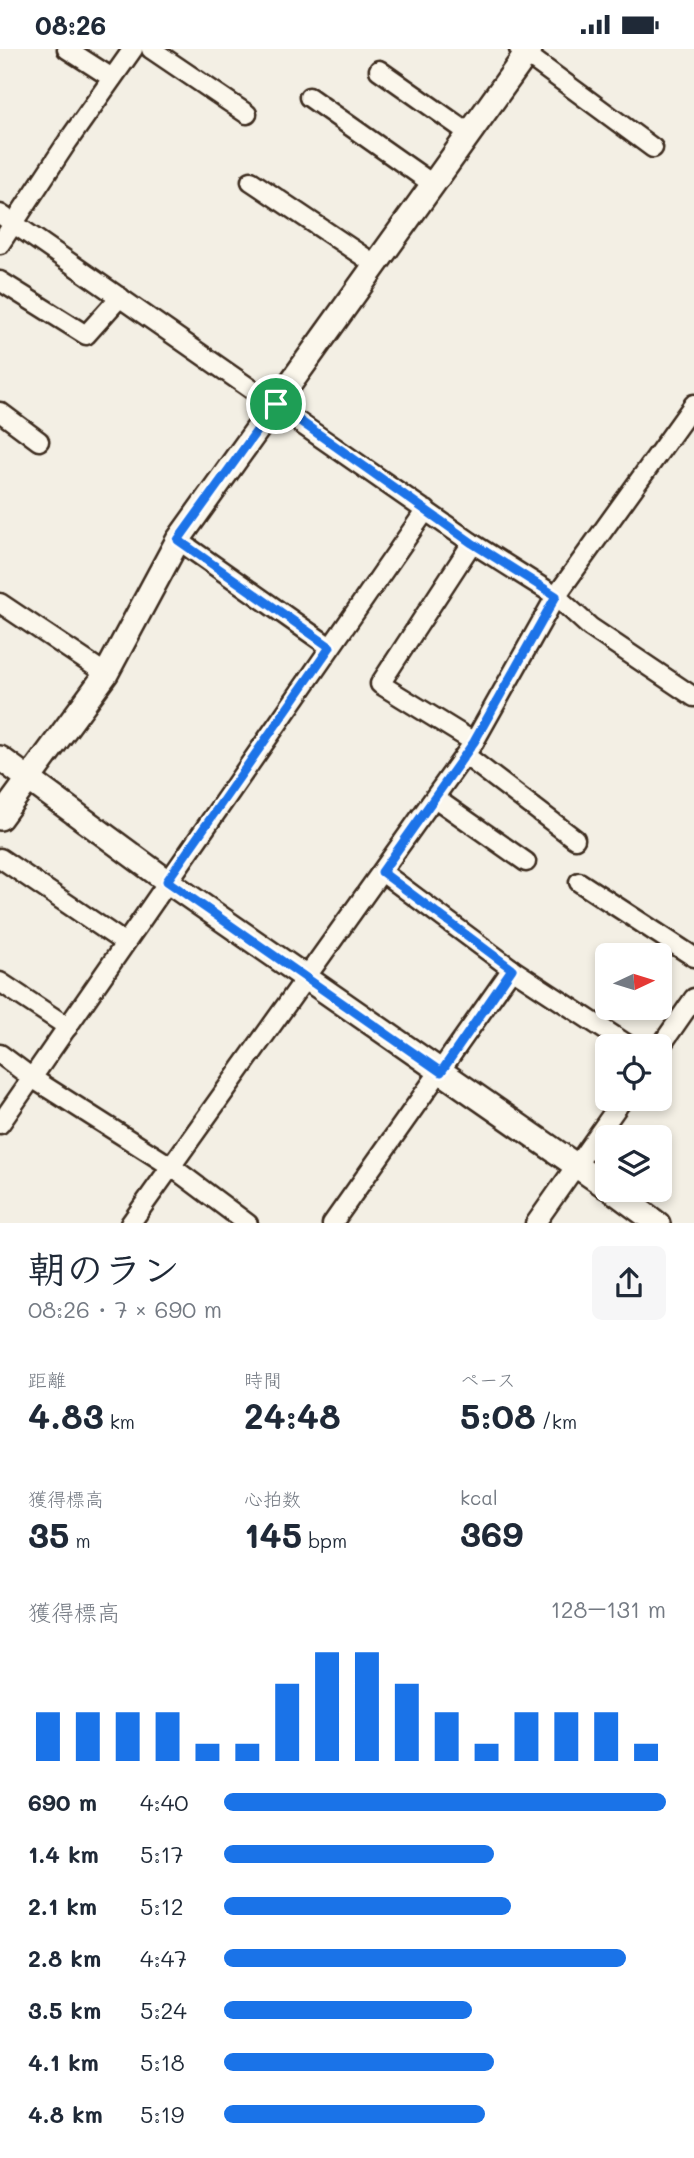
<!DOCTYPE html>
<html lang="ja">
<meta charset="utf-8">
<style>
body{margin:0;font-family:Mali,"Klee One",sans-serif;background:#f6f6f7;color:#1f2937;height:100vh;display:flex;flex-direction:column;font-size:26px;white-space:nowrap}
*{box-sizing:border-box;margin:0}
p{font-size:23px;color:#747a83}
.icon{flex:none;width:38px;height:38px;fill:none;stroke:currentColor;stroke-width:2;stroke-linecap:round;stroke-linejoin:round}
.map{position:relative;height:1174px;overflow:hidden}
.panel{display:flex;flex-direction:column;background:#fff;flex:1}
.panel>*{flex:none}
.needle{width:46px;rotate:86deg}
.buttons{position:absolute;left:595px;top:894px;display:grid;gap:14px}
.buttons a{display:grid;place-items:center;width:77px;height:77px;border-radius:10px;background:#fff;box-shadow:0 4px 10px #0003;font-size:35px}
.pin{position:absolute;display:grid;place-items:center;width:60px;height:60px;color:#fff;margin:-30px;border:4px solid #fff;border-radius:50%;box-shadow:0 2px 7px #0007}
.round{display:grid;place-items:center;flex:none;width:74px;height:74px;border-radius:10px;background:#f6f6f7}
.head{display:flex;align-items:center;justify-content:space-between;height:119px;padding:0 28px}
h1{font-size:38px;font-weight:700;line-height:52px}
.metrics{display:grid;grid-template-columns:repeat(3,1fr);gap:10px;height:119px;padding:7px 28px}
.metrics div{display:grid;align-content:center}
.metrics b{font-size:35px;font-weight:700}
.metrics small{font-size:19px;font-weight:400}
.metrics p{font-size:19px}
.chart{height:196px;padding:14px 28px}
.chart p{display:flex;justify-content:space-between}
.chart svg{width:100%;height:126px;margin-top:7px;stroke:#1a73e8;stroke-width:6}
ul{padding:0 28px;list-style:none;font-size:23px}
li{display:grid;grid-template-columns:112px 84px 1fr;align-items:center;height:52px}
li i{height:18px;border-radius:9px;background:#1a73e8}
.status{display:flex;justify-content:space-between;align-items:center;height:49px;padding:0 35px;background:#fff;direction:ltr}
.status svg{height:19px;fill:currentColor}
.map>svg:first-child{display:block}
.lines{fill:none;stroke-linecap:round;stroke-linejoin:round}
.minor-casing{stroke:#3b2a1e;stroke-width:23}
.tertiary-casing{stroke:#3b2a1e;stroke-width:28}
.minor{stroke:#fbf7ec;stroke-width:18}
.tertiary{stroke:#fbf7ec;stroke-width:23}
.route-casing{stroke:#fff;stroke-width:14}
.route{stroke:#1a73e8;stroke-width:9}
</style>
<div class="status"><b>08:26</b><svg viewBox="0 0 49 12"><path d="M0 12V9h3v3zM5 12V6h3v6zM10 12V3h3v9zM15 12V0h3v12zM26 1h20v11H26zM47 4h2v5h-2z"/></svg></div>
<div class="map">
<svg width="694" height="1175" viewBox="0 0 694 1175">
<rect width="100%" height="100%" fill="#f3efe4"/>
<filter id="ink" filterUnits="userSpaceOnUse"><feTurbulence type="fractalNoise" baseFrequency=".0143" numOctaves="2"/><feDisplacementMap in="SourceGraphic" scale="14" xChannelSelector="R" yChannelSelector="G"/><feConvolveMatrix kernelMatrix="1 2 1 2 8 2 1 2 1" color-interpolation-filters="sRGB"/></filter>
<g filter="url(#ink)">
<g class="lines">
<!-- minor casing -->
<g class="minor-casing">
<g id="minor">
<polyline points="67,0 112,29"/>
<polyline points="151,0 247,65"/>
<polyline points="519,0 653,99"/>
<polyline points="379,21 470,85"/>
<polyline points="309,48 434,136"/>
<polyline points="251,132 376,216"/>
<polyline points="0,165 472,494 556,547 590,578 694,648"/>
<polyline points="0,195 68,92 133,0"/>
<polyline points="0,232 86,286 120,248"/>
<polyline points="0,363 39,392"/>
<polyline points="178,491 330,598"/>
<polyline points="472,494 380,635 474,693"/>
<polyline points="0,554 106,625"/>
<polyline points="465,706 575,790"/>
<polyline points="435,749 526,813"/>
<polyline points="0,809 125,894"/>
<polyline points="579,833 694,908"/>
<polyline points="512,920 631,998"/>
<polyline points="0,933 68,978"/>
<polyline points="660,998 694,949"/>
<polyline points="0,1005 32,1029 172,1118 248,1175"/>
<polyline points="0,1075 426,461"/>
<polyline points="130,1175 474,693 556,547 694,355"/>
<polyline points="332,1175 512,920 382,823"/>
<polyline points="535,1175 623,1050"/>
</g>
</g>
<!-- tertiary casing -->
<g class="tertiary-casing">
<g id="tertiary">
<polyline points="0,709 167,832 607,1138"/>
<polyline points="0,769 106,625 178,491 530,0"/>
<polyline points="612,1141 658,1175"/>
</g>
</g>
<!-- minor -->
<use href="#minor" class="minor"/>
<!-- tertiary -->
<use href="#tertiary" class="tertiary"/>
</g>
</g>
<g class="lines" filter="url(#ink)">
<!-- route casing -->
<g class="route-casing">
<polygon id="route" points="276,355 472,494 556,547 474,693 382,823 512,920 441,1023 167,832 330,598 178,491"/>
</g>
<!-- route -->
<use href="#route" class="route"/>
</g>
</svg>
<div class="buttons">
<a><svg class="needle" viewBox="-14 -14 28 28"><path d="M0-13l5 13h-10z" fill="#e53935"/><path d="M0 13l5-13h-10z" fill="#747a83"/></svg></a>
<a><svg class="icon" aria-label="locate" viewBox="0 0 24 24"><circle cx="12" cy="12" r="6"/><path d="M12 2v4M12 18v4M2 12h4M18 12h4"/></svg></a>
<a><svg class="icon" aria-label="layers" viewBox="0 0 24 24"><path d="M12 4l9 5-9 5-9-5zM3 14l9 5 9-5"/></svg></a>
</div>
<div class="pin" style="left:276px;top:355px;background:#1e9e55"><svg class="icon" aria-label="arrive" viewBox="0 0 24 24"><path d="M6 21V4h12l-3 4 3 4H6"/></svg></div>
</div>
<section class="panel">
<div class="head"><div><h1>朝のラン</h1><p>08:26 · 7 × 690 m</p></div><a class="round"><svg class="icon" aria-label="share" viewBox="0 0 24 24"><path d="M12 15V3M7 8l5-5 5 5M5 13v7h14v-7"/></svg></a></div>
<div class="metrics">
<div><p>距離</p><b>4.83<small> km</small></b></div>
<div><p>時間</p><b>24:48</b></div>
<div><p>ペース</p><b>5:08<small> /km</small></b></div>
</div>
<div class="metrics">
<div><p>獲得標高</p><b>35<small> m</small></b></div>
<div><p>心拍数</p><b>145<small> bpm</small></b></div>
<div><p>kcal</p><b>369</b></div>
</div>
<div class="chart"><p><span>獲得標高</span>128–131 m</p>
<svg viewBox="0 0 160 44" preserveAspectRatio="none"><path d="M5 44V27M15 44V27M25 44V27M35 44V27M45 44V38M55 44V38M65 44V17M75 44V6M85 44V6M95 44V17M105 44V27M115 44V38M125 44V27M135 44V27M145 44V27M155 44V38"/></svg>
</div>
<ul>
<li><b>690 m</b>4:40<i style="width:100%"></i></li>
<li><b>1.4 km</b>5:17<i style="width:61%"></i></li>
<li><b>2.1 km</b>5:12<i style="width:65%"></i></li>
<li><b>2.8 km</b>4:47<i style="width:91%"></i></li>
<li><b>3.5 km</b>5:24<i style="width:56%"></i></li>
<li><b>4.1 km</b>5:18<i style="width:61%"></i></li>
<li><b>4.8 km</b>5:19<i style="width:59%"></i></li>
</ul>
</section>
